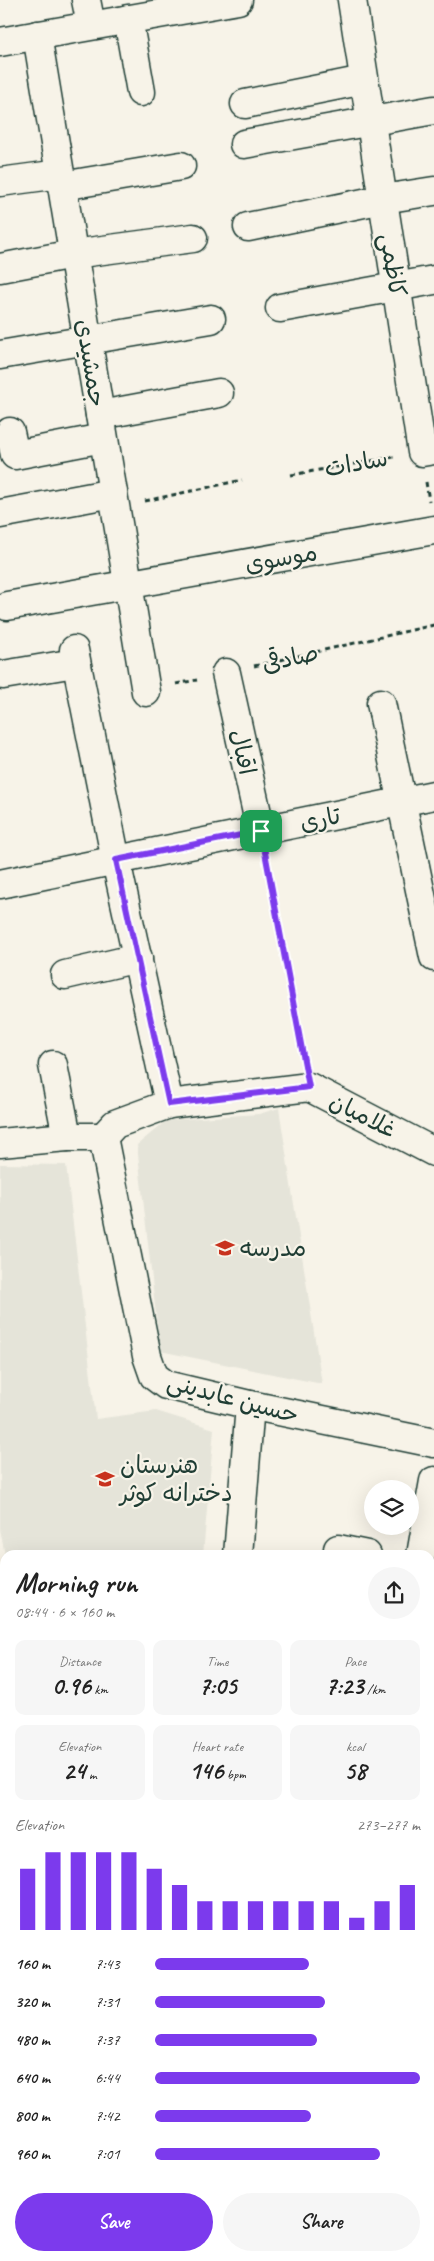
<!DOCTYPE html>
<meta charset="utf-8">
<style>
body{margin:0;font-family:Caveat,"Playpen Sans Arabic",sans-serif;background:#f6f6f6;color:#222;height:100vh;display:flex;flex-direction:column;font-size:19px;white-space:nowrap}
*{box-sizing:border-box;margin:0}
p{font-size:16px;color:#767676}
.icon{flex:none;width:28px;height:28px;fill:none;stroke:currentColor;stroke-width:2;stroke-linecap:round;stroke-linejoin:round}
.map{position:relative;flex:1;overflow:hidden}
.side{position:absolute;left:0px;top:1550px;width:435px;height:711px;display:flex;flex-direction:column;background:#fff;border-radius:15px 15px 0 0;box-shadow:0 5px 20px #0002}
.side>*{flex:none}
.fabs{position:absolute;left:364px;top:1480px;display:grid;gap:10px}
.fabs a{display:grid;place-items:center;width:55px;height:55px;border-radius:50%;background:#fff;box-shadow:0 5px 20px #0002;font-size:25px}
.pin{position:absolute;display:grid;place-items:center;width:42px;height:42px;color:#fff;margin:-21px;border-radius:10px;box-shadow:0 2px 8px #0006}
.round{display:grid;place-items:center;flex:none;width:52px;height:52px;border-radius:26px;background:#f6f6f6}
.headline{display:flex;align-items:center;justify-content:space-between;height:85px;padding:0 15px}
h1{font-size:28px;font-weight:700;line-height:38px}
.figures{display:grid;grid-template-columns:repeat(3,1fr);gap:8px;height:85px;padding:5px 15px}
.figures div{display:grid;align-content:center;border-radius:10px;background:#f6f6f6;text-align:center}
.figures b{font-size:25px;font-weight:700}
.figures small{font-size:14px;font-weight:400}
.figures p{font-size:14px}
.chart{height:140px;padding:10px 15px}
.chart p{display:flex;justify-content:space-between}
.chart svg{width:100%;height:90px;margin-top:5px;stroke:#7c3aed;stroke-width:6}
.primary-button{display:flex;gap:10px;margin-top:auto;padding:10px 15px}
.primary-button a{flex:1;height:58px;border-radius:30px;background:#7c3aed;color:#fff;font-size:20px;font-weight:700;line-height:58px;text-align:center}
.primary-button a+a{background:#f6f6f6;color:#222}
ul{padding:0 15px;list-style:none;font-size:16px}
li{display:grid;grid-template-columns:80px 60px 1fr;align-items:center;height:38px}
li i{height:12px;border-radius:6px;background:#7c3aed}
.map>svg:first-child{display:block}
.built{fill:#e5e4d9}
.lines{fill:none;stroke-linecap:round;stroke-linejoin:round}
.minor-casing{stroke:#1f3d34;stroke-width:31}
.tertiary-casing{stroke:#1f3d34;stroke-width:31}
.secondary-casing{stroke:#1f3d34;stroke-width:31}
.path{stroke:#1f3d34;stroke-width:3;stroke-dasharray:5 4;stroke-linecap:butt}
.minor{stroke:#f7f3e8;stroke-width:28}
.tertiary{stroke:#f7f3e8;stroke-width:28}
.secondary{stroke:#f7f3e8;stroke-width:28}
.route-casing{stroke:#fff;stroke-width:10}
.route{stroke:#7c3aed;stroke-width:6}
.labels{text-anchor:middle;stroke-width:4.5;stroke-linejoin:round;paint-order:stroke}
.street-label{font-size:24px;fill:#1f3d34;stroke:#f7f3e8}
.poi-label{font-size:24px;fill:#1f3d34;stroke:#f7f3e8;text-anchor:start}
</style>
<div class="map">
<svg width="434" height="2261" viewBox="0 0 434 2261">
<rect width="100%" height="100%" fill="#f7f3e8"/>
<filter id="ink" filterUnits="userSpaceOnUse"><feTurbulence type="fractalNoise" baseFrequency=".02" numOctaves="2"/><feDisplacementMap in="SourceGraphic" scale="10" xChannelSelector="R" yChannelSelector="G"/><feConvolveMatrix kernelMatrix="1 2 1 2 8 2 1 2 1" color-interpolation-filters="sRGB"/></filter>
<g filter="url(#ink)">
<!-- built -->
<g class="built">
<polygon points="279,1108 322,1384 160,1351 137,1145 167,1120 259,1114"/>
<polygon points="0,1164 66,1165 96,1419 156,1411 214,1429 203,1555 5,1555 0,1529"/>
</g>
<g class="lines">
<!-- minor casing -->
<g class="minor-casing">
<g id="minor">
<polyline points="86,0 91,25"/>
<polyline points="352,0 422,452 434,450"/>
<polyline points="128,19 141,92"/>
<polyline points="37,35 146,692"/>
<polyline points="0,42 238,0"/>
<polyline points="245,104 364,80"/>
<polyline points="244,144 434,110"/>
<polyline points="0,182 60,174"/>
<polyline points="62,186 181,166"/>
<polyline points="248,227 383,199 434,191"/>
<polyline points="0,268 73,254 193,238"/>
<polyline points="280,308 434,280"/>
<polyline points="0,355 211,319"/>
<polyline points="100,415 219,393"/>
<polyline points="10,432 15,455 103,438"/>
<polyline points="0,514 113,493"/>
<polyline points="7,606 434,530"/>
<polyline points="74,650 116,861 169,1104"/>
<polyline points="226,673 261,831"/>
<polyline points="3,675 75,663"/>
<polyline points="381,703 434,957"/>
<polyline points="0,884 434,795"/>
<polyline points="65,975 138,958"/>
<polyline points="53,1065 67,1137"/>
<polyline points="103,1137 115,1124 169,1104 309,1087 434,1152"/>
<polyline points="338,1549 367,1555"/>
<polyline points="238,1555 250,1405"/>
<polyline points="421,1555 434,1481"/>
<polyline points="430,1617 434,1618"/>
<polyline points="0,1757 5,1758"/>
<polyline points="430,1775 434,1774"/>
<polyline points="0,1892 5,1896"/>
<polyline points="0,1949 5,1943"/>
<polyline points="430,1960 434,1957"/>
<polyline points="430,2148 434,2151"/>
<polyline points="0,2176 5,2170"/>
<polyline points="0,2204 5,2209"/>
<polyline points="57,2256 62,2261"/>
<polyline points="229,2256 235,2261"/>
<polyline points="144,2261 148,2256"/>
</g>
</g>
<!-- tertiary casing -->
<g class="tertiary-casing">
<polyline id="tertiary" points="0,1143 67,1137 103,1137 147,1356 154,1376 166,1385 250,1405 434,1443"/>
</g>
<!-- secondary casing -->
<g class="secondary-casing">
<polyline id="secondary" points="430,2247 434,2241"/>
</g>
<!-- path -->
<g class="path">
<polyline points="291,475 394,457"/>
<polyline points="426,482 429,501"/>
<polyline points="145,501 242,480"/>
<polyline points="254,666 434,625"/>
<polyline points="176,684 197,680"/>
<polyline points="266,859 303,1057"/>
</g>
<!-- minor -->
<use href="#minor" class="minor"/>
<!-- tertiary -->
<use href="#tertiary" class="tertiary"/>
<!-- secondary -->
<use href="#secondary" class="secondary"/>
</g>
</g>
<g class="lines" filter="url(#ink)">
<!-- route casing -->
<g class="route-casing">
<polygon id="route" points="261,831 309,1087 169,1104 116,860"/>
</g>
<!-- route -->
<use href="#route" class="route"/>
</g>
<!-- icons -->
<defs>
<g id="school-bare" transform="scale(1.5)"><path d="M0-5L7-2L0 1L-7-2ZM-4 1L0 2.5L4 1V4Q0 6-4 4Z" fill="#c8321e" stroke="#f7f3e8" stroke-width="2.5" paint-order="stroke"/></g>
</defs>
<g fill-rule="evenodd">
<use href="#school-bare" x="225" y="1248"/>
<use href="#school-bare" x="105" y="1479"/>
</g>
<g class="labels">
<!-- street labels -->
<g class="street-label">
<text transform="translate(393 265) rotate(81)" y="8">کاظمی</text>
<text transform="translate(91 363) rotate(81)" y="8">جمشیدی</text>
<text transform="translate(356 463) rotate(-10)" y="8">سادات</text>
<text transform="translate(281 558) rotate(-10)" y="8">موسوی</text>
<text transform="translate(290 658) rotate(-13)" y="8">صادقی</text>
<text transform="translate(243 752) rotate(78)" y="8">اقبال</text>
<text transform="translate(320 819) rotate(-12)" y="8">تاری</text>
<text transform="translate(363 1115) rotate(27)" y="8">غلامیان</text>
<text transform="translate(233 1398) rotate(15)" y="8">حسین عابدینی</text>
</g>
<!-- poi labels -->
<g class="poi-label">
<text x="240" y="1256">مدرسه</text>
<text x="120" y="1473">هنرستان<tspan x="120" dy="28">دخترانه کوثر</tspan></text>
</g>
</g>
</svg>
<div class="fabs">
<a><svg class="icon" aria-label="layers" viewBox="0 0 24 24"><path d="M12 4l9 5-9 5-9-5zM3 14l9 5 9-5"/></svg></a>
</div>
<div class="pin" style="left:261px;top:831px;background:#1e9e55"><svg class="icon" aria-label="arrive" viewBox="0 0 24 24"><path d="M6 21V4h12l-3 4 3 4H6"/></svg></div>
<section class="side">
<div class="headline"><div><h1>Morning run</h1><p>08:44 · 6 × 160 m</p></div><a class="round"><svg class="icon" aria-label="share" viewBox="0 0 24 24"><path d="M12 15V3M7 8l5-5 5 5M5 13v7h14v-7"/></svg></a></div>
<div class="figures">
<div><p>Distance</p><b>0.96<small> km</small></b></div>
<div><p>Time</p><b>7:05</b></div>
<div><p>Pace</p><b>7:23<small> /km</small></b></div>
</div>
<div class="figures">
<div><p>Elevation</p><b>24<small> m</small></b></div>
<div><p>Heart rate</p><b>146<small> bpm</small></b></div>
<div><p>kcal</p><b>58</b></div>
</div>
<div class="chart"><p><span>Elevation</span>273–277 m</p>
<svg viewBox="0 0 160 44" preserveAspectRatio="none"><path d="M5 44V14M15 44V6M25 44V6M35 44V6M45 44V6M55 44V14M65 44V22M75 44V30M85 44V30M95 44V30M105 44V30M115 44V30M125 44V30M135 44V38M145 44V30M155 44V22"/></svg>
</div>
<ul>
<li><b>160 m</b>7:43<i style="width:58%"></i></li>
<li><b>320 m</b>7:31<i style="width:64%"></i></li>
<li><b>480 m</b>7:37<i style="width:61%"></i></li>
<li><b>640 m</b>6:44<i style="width:100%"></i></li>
<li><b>800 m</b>7:42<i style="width:59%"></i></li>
<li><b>960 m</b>7:01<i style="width:85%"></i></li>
</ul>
<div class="primary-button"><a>Save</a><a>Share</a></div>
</section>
</div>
